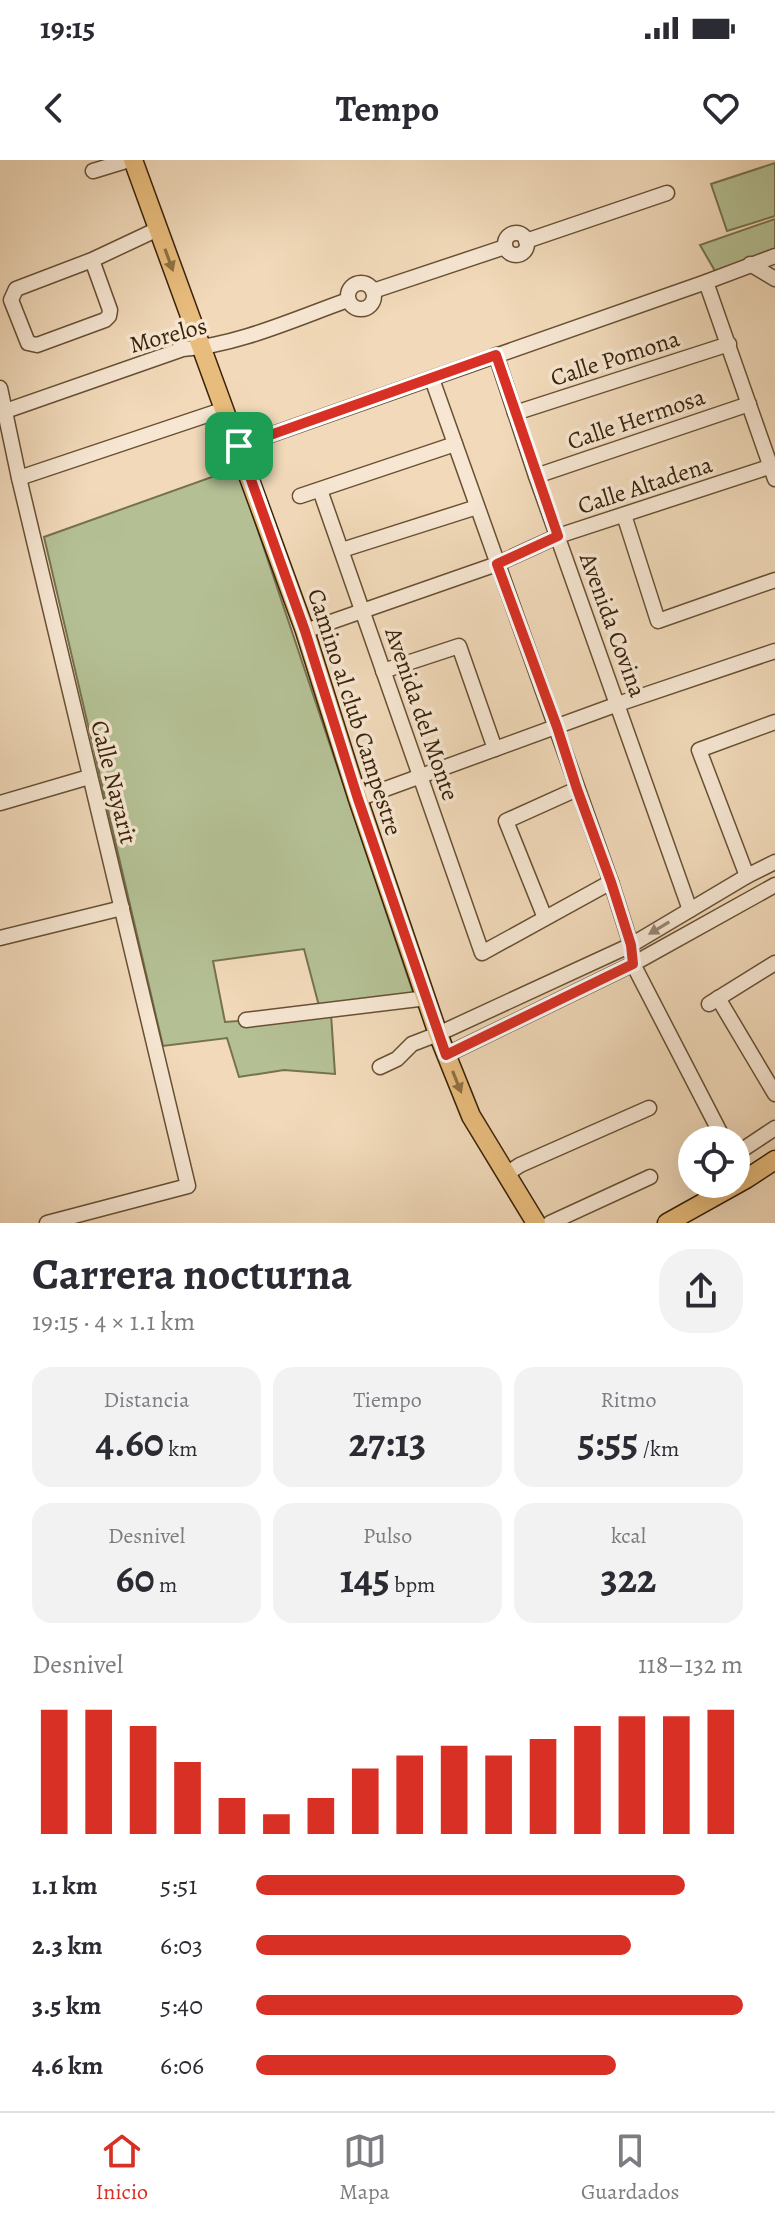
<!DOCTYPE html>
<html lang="es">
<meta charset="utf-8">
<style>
body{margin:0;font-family:Alegreya,serif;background:#f2f2f3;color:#2b2b33;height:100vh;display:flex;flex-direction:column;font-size:30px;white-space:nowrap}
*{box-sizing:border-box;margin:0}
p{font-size:26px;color:#7c7c81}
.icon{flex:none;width:44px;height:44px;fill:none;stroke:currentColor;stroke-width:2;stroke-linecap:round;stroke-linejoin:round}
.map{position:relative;height:1063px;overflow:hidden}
.sheet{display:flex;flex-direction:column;background:#fff;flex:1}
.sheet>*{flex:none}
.tools{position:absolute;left:678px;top:966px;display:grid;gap:16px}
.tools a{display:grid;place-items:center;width:72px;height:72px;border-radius:50%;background:#fff;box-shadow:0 8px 32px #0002;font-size:40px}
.pin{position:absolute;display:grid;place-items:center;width:68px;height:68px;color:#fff;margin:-34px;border-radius:16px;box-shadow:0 4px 12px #0006}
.round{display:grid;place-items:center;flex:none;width:84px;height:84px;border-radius:32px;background:#f2f2f3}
.headline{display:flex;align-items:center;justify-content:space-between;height:136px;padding:0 32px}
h1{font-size:44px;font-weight:700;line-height:60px}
.metrics{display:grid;grid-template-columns:repeat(3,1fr);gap:12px;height:136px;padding:8px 32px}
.metrics div{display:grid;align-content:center;border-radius:20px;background:#f2f2f3;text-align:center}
.metrics b{font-size:40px;font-weight:700}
.metrics small{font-size:22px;font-weight:400}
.metrics p{font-size:22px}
.chart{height:224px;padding:16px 32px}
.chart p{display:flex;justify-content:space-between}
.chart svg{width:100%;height:144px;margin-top:8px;stroke:#d93025;stroke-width:6}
ul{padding:0 32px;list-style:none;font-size:26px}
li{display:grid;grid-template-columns:128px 96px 1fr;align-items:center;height:60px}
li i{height:20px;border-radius:10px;background:#d93025}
.status{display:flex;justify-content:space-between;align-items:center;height:56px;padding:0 40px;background:#fff;direction:ltr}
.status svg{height:22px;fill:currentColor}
header{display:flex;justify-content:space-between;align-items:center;height:104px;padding:0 32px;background:#fff;font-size:36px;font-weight:700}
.menu{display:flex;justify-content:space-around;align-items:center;height:112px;border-top:2px solid #e1e1e2;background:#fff;font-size:22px;color:#7c7c81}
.menu a{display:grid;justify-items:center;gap:4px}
.menu .selected{color:#d93025}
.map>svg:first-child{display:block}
.green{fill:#b4c094;stroke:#76724e;stroke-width:2}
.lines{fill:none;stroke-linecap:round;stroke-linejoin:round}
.minor-casing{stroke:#675034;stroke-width:17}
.major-casing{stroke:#392308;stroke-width:21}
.minor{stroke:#f6e6d2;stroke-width:14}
.major{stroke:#e8bc7c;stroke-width:18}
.oneway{fill:#907042}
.oneway2{fill:#98846d}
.route-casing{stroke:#fff;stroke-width:16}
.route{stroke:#d93025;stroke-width:10}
.labels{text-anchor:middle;stroke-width:7;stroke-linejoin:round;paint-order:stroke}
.street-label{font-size:24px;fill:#392308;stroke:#f6e6d2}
</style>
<div class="status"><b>19:15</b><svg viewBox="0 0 49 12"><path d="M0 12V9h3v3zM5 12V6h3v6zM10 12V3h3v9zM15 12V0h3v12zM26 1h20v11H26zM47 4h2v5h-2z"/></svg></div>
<header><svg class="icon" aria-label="back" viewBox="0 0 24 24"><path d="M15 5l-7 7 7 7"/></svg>Tempo<svg class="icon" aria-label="heart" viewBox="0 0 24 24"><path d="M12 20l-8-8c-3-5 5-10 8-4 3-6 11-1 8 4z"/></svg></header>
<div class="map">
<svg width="775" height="1063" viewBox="0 0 775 1063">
<rect width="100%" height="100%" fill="#f1d9b9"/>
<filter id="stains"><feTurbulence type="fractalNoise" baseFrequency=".0025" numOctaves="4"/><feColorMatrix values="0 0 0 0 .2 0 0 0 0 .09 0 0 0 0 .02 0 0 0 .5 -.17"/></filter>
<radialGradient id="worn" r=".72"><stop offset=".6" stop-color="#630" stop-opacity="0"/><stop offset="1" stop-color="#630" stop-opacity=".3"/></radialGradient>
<!-- green -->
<g class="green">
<polygon points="775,3 775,56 727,71 711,24"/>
<polygon points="775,59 775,91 715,111 700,85"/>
<polygon points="237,308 414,835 319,846 304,789 213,801 225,862 331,854 335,914 284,910 239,917 227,878 163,886 44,377"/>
</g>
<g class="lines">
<!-- minor casing -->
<g class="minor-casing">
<g id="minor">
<polyline points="93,11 129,0"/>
<circle cx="516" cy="84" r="11"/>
<polyline points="526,81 667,33"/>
<polyline points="92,100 110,150 109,156 105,160 37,185 28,183 11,140 16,129 92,100 158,69"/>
<polyline points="750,104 775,119"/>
<polyline points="706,122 775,319"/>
<circle cx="361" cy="136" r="13"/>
<polyline points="373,131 505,87"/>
<polyline points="496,195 536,316 690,750"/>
<polyline points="432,219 611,722 631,785 633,804 724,980"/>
<polyline points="0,228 19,318 188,1026 47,1063"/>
<path d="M0,253L183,189C236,186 297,158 348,140"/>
<polyline points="515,253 729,184"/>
<polyline points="239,286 706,122 775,96"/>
<polyline points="536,316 749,244"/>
<polyline points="19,318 225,249"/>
<polyline points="320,330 482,793 611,722"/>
<polyline points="300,336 455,284"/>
<polyline points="624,355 658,461 775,420"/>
<polyline points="342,390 477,347"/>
<polyline points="305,471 497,404 558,376 775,305"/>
<polyline points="383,511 459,486 495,589"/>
<polyline points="358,639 618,544 775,491"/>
<polyline points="0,643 89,617"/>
<polyline points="747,716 699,590 775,562"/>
<polyline points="545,758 506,661 577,629"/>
<polyline points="0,778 122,748"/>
<polyline points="718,838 775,934"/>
<polyline points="709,844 775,803"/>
<polyline points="246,860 427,838"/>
<polyline points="446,895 633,804 775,725"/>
<polyline points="380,907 397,899 412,884 438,874 631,785 747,716 775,702"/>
<polyline points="736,994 775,968"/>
<polyline points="506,1014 520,1005 649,948"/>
<polyline points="550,1063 650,1017"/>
</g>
</g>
<!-- major casing -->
<g class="major-casing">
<g id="major">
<polyline points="133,0 305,471 358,639 438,874 471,956 536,1063"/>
<polyline points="667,1063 746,1019 775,1000"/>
</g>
</g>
<!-- minor -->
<use href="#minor" class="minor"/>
<!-- major -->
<use href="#major" class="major"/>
</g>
<!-- one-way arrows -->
<defs><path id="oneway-solid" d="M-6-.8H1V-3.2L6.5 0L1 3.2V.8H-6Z" transform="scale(2)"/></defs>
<g class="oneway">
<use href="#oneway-solid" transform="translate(169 100) rotate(70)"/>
<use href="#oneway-solid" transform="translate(457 922) rotate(68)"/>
</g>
<use class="oneway2" href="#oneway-solid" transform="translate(659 768) rotate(149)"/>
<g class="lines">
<!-- route casing -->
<g class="route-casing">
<polygon id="route" points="496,195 558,376 497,404 557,567 577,629 611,722 631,785 633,804 446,895 358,639 305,471 239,286"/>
</g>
<!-- route -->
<use href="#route" class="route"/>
</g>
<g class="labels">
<!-- street labels -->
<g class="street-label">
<text transform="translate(168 175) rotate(-15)" y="8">Morelos</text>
<text transform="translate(615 198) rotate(-18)" y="8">Calle Pomona</text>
<text transform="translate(636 259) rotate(-19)" y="8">Calle Hermosa</text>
<text transform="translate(645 325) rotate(-18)" y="8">Calle Altadena</text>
<text transform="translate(613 465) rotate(70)" y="8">Avenida Covina</text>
<text transform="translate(355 552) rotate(72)" y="8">Camino al club Campestre</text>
<text transform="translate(422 554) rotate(71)" y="8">Avenida del Monte</text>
<text transform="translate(114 622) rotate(76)" y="8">Calle Nayarit</text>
</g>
</g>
<rect width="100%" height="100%" filter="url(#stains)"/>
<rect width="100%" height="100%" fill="url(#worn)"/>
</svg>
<div class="tools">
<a><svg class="icon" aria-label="locate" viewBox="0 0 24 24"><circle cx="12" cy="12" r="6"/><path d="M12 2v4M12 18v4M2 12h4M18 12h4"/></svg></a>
</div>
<div class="pin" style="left:239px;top:286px;background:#1e9e55"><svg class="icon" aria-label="arrive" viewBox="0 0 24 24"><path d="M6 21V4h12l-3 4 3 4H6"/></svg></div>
</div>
<section class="sheet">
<div class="headline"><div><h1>Carrera nocturna</h1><p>19:15 · 4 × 1.1 km</p></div><a class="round"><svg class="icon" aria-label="share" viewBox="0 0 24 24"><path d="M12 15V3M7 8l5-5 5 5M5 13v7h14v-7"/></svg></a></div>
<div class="metrics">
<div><p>Distancia</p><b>4.60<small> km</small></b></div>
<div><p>Tiempo</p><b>27:13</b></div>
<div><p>Ritmo</p><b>5:55<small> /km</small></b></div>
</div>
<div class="metrics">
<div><p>Desnivel</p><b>60<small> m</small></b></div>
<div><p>Pulso</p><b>145<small> bpm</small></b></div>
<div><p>kcal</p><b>322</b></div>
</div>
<div class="chart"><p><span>Desnivel</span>118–132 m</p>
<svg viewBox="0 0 160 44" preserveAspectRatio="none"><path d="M5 44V6M15 44V6M25 44V11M35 44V22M45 44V33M55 44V38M65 44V33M75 44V24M85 44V20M95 44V17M105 44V20M115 44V15M125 44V11M135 44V8M145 44V8M155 44V6"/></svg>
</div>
<ul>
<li><b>1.1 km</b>5:51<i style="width:88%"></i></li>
<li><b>2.3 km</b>6:03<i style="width:77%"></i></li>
<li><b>3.5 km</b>5:40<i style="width:100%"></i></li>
<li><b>4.6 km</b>6:06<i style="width:74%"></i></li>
</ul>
</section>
<nav class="menu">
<a class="selected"><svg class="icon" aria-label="home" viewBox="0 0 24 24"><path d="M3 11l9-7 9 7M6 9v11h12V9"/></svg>Inicio</a>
<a><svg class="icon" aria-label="map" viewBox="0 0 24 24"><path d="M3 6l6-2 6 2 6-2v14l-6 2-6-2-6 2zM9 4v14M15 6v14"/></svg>Mapa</a>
<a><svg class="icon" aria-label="saved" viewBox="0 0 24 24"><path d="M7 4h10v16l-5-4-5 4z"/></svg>Guardados</a>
</nav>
